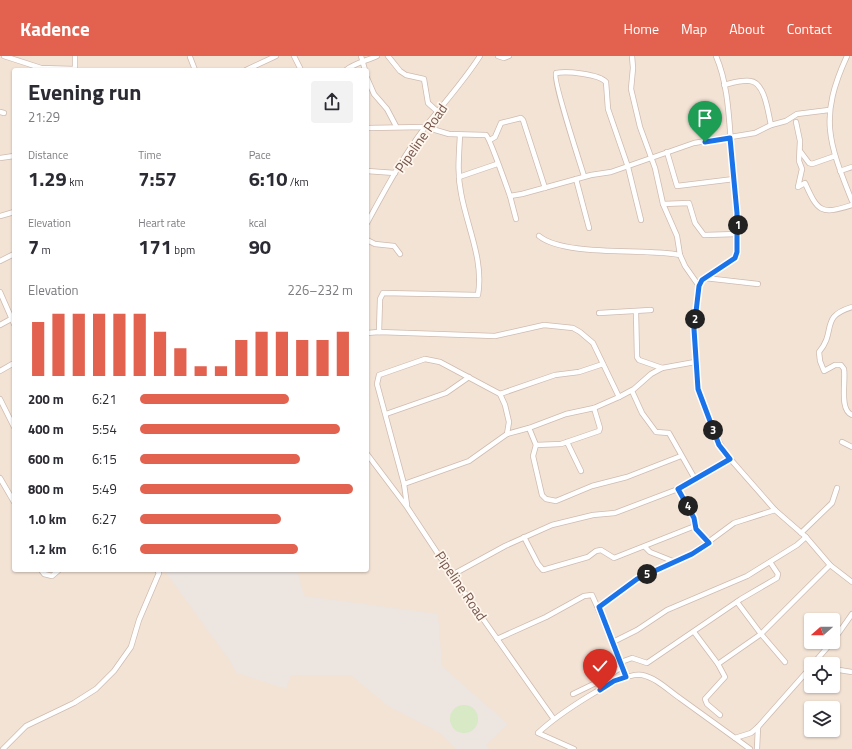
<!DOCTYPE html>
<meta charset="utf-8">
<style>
body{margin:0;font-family:"Titillium Web",sans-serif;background:#f2f2f3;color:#2b2b33;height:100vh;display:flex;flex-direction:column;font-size:15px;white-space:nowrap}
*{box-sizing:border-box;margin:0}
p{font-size:13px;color:#7c7c81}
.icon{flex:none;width:22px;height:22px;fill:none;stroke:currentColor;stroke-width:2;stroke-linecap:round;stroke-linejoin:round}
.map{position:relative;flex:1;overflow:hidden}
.sheet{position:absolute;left:12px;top:12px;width:357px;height:504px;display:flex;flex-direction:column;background:#fff;border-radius:4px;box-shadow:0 1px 3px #0004}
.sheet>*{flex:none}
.needle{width:26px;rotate:249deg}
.controls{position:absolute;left:804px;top:557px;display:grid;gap:8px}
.controls a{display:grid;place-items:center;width:36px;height:36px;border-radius:4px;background:#fff;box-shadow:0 1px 3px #0004;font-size:20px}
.pin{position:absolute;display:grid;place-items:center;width:34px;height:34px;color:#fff;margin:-41px -17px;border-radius:50% 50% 50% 0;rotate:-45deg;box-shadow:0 0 4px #0007}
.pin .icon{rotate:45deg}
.km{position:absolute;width:20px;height:20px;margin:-10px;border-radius:50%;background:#222;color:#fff;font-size:11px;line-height:20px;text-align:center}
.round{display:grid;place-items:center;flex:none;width:42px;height:42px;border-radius:4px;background:#f2f2f3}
.summary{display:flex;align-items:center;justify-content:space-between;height:68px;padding:0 16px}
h1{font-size:22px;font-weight:700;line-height:30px}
.metrics{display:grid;grid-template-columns:repeat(3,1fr);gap:6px;height:68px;padding:4px 16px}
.metrics div{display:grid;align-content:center}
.metrics b{font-size:20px;font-weight:700}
.metrics small{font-size:11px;font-weight:400}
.metrics p{font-size:11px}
.chart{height:112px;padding:8px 16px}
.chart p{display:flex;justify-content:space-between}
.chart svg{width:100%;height:72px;margin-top:4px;stroke:#e2624f;stroke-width:6}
ul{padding:0 16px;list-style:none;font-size:13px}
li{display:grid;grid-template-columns:64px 48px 1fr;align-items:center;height:30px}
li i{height:10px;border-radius:5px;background:#e2624f}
header{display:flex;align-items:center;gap:24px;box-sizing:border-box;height:56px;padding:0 20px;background:#e2624f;color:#fff}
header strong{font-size:19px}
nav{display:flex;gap:22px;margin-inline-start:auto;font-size:14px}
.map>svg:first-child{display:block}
.residential{fill:#f3e3d5;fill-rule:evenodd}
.industrial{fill:#ece5e0}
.green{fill:#d7e9c5}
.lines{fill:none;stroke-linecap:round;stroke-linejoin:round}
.minor-casing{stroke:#cfbbb0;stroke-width:6}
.minor{stroke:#fff;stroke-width:4.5}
.route-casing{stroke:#fff;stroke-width:8}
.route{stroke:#1a73e8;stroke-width:5}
.labels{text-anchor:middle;stroke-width:3.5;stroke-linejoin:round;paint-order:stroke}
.street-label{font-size:14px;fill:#75564c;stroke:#fff6ed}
</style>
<header>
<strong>Kadence</strong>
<nav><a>Home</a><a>Map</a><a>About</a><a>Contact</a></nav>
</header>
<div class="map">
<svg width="852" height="693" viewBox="0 0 852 693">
<rect width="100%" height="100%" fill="#fcf2e7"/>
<!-- residential -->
<path class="residential" d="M0,0H852V693H0ZM14,14H367V514H14ZM811,564H833V586H811ZM811,608H833V630H811ZM811,652H833V674H811Z"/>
<!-- industrial -->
<polygon class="industrial" points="164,514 297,514 304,540 438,558 442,610 508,668 486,689 489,693 456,693 440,677 388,650 352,620 291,619 286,633 237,617 228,602"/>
<!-- green -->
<circle class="green" cx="464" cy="663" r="14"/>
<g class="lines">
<!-- minor casing -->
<g class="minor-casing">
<g id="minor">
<polyline points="4,0 41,12 75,13"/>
<polyline points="75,0 75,14"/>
<polyline points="294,0 301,14"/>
<polyline points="361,0 365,14"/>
<polyline points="388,0 400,15 406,19 424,23 428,47 438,56"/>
<polyline points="498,0 504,2 509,0"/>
<polyline points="632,0 633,12 631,33 640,71 655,112 663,148 677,180 680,199"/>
<path d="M716,0C729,30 729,67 732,99C734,132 739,164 737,196L735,202L702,224L699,230L694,273L698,333L714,376L725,397L775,454L806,481L830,509L852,526"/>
<path d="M847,0C819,61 828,85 852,145"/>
<polyline points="190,1 195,14"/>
<polyline points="246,14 276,0"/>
<path d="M346,14C355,7 366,5 377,0"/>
<polyline points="367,22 374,38 387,53 396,70"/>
<path d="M724,29C732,27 741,24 750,25C765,26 768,57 771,69"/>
<polyline points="0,56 4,57"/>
<path d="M796,66L800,85L799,105L802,113L798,131L805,127C818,156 821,159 852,149"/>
<path d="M367,72L425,71L449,78L486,79C490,82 507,132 510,140L522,138L591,119L611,116L694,87L755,77L771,69L786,65L797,58L829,54"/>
<polyline points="490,84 495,81 501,67 521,62 523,64 545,132"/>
<polyline points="800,95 809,107 812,108 835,100"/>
<polyline points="667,96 677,130 734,123"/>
<polyline points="0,102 14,100"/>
<polyline points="367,115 395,117"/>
<polyline points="840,115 852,111"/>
<path d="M584,120C580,107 552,22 556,17C567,15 599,18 606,26L608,53L628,111L641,164"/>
<polyline points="459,121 497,108"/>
<polyline points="576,123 589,172"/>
<polyline points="510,140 516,163"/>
<polyline points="663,148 689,147 695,167 704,179 738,178"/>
<polyline points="0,160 14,156"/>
<path d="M367,167C385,134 403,100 426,70C444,47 464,25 480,0"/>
<path d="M539,180C565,201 645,192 680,199L685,210L699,230"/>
<polyline points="367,184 375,188 394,190 400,198"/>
<polyline points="0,205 14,198"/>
<polyline points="705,222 758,228"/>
<polyline points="0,236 14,268"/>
<path d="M852,251C819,261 837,275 819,296L820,305L824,315L835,309H841L844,313C846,325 839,354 852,359"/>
<polyline points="636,256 637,301 639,304 662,312"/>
<polyline points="599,257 651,254"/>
<polyline points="0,269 11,263"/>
<path d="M379,276L380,243L383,237L478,239C484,204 467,171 461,137C457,117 459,99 460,79"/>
<polyline points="367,277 379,276 495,280 544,269 573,272 580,276 593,287 619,341"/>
<polyline points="0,315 14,307"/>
<polyline points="632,335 642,357 656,376 669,377 695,423"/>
<polyline points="500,338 555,319 579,316 603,308"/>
<polyline points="0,343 14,371"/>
<polyline points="386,358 446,337 469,321"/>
<polyline points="529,372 536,389 561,388 599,375 600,372 594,352"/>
<polyline points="567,386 581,415"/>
<polyline points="842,386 852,391"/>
<polyline points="536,389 533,400 542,439 546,443 556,445 592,430 627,421 681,400"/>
<polyline points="367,398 407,451 452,519 553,662"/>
<polyline points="0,422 14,446"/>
<polyline points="404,428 469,405 507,378 529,372 566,358 594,352 619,341 634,333 651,318 662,312 695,306"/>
<polyline points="678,433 694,462 696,473 709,487"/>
<polyline points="407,449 404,428 377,328 379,319 425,303 440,306 500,338 505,349 509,366 507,378"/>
<polyline points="801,477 832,447 837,432"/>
<polyline points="524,481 538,508 543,514 588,501 596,495 601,494 614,502 695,470"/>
<polyline points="645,491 650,496 675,506"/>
<polyline points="41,514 44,518 52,520 59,514"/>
<polyline points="452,519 505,490 552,469 593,459 615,457 678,433 730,403"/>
<polyline points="737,546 761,578 785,606"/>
<polyline points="599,551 637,523 692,498 734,467 775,454"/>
<polyline points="694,576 718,608 725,621 705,643 707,648 720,659"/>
<polyline points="497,583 546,561 584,540 592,539 613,586 626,621"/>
<polyline points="833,585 852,558"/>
<polyline points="613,586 637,574 667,554 747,520 797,489 806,481"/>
<polyline points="621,606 632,602 647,607 741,543 777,522 778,518 770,506"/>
<polyline points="718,608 761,578 830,509"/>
<polyline points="813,608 832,586"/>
<polyline points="833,613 852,616"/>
<polyline points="573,638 604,623 623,610"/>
<polyline points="735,682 750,693"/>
<polyline points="3,693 26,670 74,647 96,633 114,615 131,591 139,564 159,517 157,514"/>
<path d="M574,693L538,677C555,661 620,615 642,619C657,622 669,635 681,643C699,656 717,669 735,682L751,677L758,671L811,611"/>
<polyline points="757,693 758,671"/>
</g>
</g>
<!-- minor -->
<use href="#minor" class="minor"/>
</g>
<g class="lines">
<!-- route casing -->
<g class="route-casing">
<polyline id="route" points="600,634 614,625 626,621 599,551 637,523 692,498 709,487 696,473 694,462 678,433 730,403 719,389 698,333 694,273 699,230 702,224 735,202 737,196 737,157 730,82 705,86"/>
</g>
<!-- route -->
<use href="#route" class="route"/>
</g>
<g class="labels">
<!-- street labels -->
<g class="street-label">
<text transform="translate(421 82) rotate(-55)" y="5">Pipeline Road</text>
<text transform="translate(461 530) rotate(56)" y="5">Pipeline Road</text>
</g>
</g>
</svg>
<div class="controls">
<a><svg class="needle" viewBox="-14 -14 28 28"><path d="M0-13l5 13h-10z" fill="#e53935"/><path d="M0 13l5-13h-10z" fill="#7c7c81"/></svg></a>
<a><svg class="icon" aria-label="locate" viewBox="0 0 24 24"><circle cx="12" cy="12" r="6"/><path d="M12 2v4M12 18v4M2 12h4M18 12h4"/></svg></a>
<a><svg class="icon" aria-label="layers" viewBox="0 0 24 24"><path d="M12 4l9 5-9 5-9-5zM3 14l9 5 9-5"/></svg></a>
</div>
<div class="pin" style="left:705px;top:86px;background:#1e9e55"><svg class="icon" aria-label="arrive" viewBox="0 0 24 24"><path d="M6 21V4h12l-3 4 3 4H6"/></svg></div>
<div class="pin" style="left:600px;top:634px;background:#d93025"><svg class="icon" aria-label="check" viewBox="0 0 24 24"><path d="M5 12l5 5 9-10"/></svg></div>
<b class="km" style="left:738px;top:169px">1</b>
<b class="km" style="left:695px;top:263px">2</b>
<b class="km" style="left:713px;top:374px">3</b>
<b class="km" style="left:688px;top:450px">4</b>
<b class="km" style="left:647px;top:518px">5</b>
<section class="sheet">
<div class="summary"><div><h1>Evening run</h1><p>21:29</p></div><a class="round"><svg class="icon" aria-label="share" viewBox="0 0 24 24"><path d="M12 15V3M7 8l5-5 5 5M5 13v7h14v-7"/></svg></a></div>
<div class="metrics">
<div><p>Distance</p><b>1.29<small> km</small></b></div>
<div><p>Time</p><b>7:57</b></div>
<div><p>Pace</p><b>6:10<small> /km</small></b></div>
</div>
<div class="metrics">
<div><p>Elevation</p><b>7<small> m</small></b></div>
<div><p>Heart rate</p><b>171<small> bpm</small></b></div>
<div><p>kcal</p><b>90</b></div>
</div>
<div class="chart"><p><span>Elevation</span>226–232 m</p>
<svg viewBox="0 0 160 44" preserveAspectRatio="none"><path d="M5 44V11M15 44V6M25 44V6M35 44V6M45 44V6M55 44V6M65 44V17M75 44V27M85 44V38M95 44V38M105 44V22M115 44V17M125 44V17M135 44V22M145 44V22M155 44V17"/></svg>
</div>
<ul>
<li><b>200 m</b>6:21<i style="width:70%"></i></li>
<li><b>400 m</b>5:54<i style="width:94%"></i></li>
<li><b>600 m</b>6:15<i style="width:75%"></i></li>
<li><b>800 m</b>5:49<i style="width:100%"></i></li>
<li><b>1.0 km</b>6:27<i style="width:66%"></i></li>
<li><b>1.2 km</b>6:16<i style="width:74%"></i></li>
</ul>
</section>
</div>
